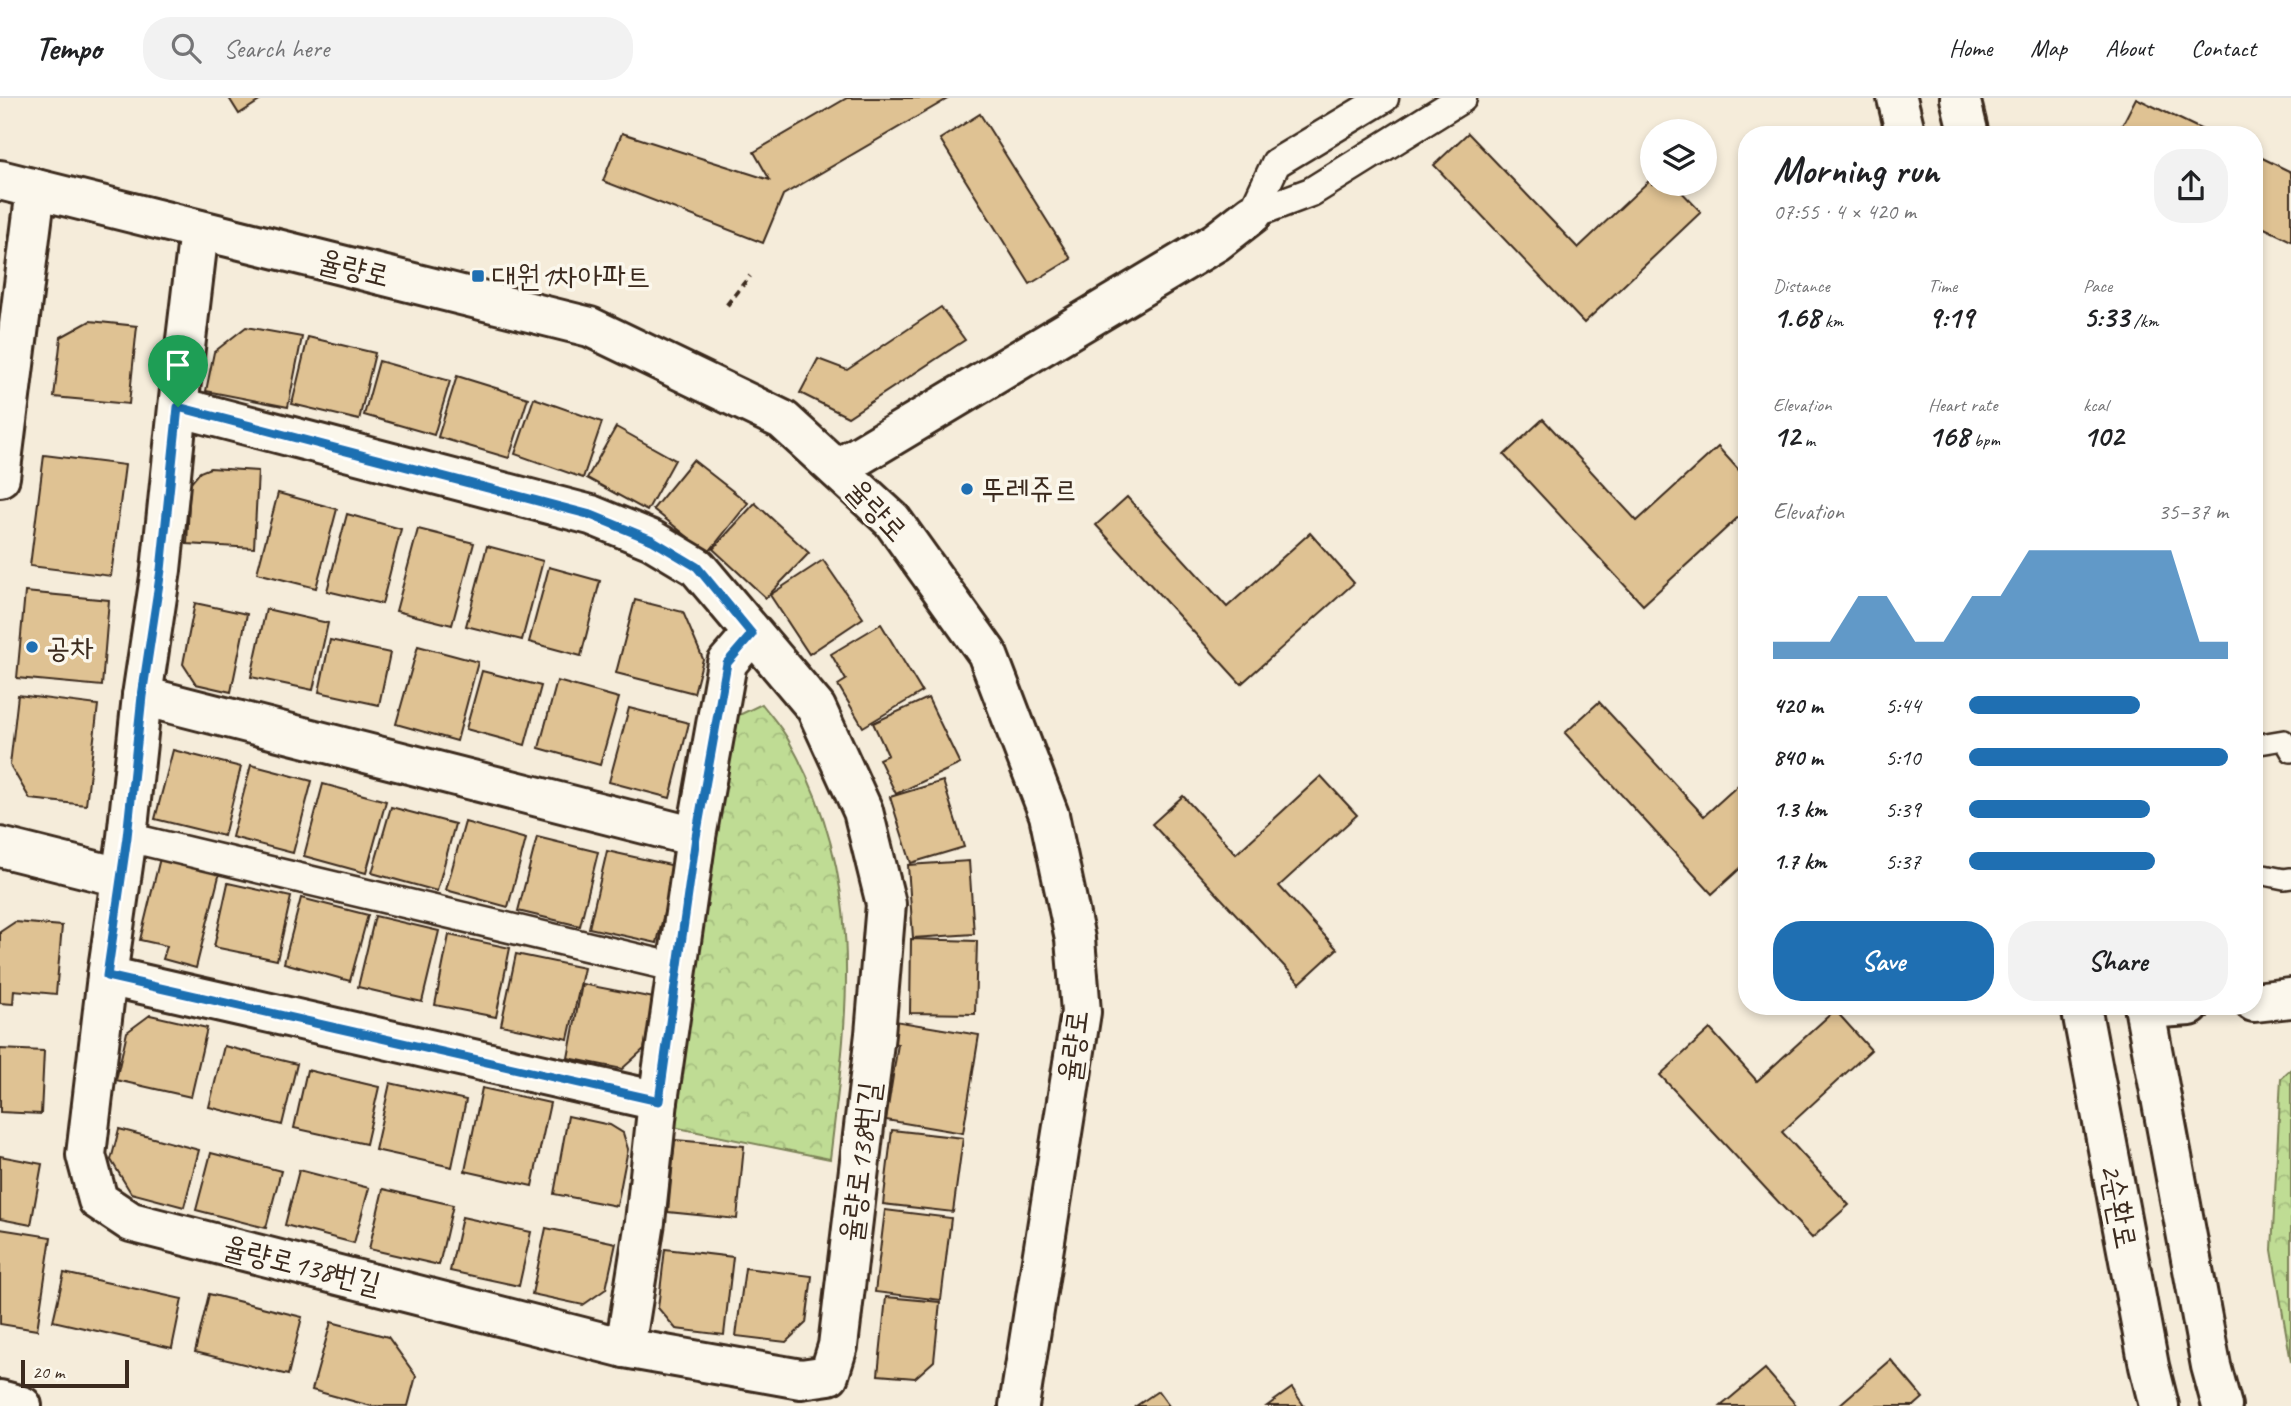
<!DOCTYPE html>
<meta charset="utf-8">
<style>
body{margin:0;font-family:Caveat,"Poor Story",sans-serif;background:#f2f2f2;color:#202124;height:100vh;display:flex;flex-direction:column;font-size:26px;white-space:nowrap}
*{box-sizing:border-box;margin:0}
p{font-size:23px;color:#757577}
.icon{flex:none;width:38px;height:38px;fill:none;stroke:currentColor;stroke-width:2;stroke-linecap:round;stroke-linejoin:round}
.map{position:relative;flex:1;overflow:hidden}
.side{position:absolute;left:1738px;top:28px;width:525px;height:889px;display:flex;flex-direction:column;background:#fff;border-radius:28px;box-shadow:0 4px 10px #0003}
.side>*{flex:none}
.buttons{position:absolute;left:1640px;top:21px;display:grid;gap:14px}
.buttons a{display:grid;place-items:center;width:77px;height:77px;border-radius:50%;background:#fff;box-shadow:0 4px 10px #0003;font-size:35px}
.scale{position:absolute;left:21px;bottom:18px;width:108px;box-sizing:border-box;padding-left:7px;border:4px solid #3b2a1e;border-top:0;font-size:19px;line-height:24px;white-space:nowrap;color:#3b2a1e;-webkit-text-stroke:5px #fbf7ec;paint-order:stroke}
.pin{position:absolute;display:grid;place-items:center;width:60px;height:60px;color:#fff;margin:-72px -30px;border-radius:50% 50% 50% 0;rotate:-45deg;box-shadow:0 0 7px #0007}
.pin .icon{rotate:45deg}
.round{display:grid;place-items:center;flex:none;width:74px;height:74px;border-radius:28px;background:#f2f2f2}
.overview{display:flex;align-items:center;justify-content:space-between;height:119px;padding:0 35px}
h1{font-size:38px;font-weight:700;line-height:52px}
.stats{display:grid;grid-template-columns:repeat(3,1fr);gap:10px;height:119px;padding:7px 35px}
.stats div{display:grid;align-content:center}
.stats b{font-size:30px;font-weight:700}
.stats small{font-size:19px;font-weight:400}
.stats p{font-size:19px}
.chart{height:196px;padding:14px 35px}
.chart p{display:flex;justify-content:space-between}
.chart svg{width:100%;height:126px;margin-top:7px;fill:#1f6fb2;opacity:.7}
.primary-button{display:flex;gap:14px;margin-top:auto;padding:14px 35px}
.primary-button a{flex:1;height:80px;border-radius:28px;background:#1f6fb2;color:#fff;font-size:28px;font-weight:700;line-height:80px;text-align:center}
.primary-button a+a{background:#f2f2f2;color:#202124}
ul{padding:0 35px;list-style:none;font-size:23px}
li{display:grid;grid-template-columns:112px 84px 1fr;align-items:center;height:52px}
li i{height:18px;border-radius:9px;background:#1f6fb2}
header{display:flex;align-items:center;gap:42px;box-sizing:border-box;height:98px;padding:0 35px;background:#fff;border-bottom:2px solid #e0e0e0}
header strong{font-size:33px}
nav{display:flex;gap:38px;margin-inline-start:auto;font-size:24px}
.search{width:490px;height:63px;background:#f2f2f2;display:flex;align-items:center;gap:18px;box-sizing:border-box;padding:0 24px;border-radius:28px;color:#757577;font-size:26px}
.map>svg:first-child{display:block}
.forest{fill:url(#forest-crowns);stroke:#7d8359;stroke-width:2}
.building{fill:#dfc293;stroke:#3b2a1e;stroke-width:2}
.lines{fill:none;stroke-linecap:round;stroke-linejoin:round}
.service-casing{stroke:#3b2a1e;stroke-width:24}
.pedestrian-casing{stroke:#3b2a1e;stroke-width:33}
.minor-casing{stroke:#3b2a1e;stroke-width:44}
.tertiary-casing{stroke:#3b2a1e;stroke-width:44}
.path{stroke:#3b2a1e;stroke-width:4.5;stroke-dasharray:7 5;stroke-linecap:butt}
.service{stroke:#fbf7ec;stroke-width:19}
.pedestrian{stroke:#fbf7ec;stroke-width:28}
.minor{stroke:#fbf7ec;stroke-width:38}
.tertiary{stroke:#fbf7ec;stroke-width:38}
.route-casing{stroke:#fff;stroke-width:14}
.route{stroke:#1f6fb2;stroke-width:9}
.poi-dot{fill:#1f6fb2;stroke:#fbf7ec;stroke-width:2.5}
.labels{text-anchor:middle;stroke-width:7;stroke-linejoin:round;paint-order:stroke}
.street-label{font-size:30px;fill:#3b2a1e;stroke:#fbf7ec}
.poi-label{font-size:30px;fill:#3b2a1e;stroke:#fbf7ec;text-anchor:start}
</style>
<header>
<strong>Tempo</strong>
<div class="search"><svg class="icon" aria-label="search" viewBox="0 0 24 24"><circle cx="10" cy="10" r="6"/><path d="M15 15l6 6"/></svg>Search here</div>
<nav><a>Home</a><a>Map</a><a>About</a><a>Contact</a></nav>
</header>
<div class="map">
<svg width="2291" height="1308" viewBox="0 0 2291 1308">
<defs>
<pattern id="forest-crowns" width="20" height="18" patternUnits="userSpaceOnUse" patternTransform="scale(1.75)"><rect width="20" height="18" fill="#bfdc94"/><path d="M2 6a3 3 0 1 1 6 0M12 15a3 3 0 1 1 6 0" fill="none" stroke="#a5bd7f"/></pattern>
</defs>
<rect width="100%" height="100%" fill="#f5ecda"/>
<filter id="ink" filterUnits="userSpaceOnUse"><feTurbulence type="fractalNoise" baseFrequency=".0143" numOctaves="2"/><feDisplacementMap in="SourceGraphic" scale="14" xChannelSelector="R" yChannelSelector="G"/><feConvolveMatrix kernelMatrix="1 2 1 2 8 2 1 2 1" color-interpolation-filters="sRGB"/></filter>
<g filter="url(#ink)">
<!-- forest -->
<g class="forest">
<path d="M762,606C772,619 783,631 790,645C867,782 848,913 830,1061L673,1029L735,619Z"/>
<polygon points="2291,971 2291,1264 2272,1152 2281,980"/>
</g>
<!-- building -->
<g class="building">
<polygon points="229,0 264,0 239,16"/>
<polygon points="847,0 949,0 783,97 763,145 603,83 622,35 770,82 754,54"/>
<polygon points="2136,0 2213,37 2117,37"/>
<polygon points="980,16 1071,161 1030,186 940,41"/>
<polygon points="1468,35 1578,150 1652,80 1652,86 1674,86 1701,114 1584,225 1434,67"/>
<polygon points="2254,56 2291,74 2291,143 2254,125"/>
<polygon points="941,209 965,242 848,319 800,295 818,261 847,272"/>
<polygon points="90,223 137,228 129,306 54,299 61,239"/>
<polygon points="246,229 302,239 288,309 206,293 214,254"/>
<polygon points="308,239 375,255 359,322 292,306"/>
<polygon points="379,263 450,283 434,337 364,317"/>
<polygon points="457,278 528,300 509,360 438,339"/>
<polygon points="534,300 602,324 583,380 515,356"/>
<polygon points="1543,321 1637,423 1718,349 1746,380 1746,412 1643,507 1504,357"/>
<polygon points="616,329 675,362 647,413 587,380"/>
<polygon points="44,357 125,367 111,478 30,468"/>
<polygon points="693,362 748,405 708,455 653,411"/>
<polygon points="210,370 258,373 254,450 187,446 190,386 200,374"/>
<polygon points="278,395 337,411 316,490 257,475"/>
<polygon points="1127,399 1227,509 1310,435 1354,485 1241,586 1096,427"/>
<polygon points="755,405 809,455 766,500 713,451"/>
<polygon points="347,416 401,431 382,506 327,493"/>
<polygon points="418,431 474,445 452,527 396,513"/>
<polygon points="487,448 543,463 522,542 466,528"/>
<polygon points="823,462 863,520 809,556 770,497"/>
<polygon points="549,469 600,483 581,558 529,544"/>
<polygon points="25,494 109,502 102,588 17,580"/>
<polygon points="635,502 683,514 703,561 694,595 616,575"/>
<polygon points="195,505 247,516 231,594 196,586 183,566"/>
<polygon points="266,511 328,525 313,592 251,579"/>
<polygon points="881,526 922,594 863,629 838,587 846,582 831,556"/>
<polygon points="330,542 390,555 379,607 319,594"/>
<polygon points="418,548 478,564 457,643 396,626"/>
<polygon points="482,573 541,588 525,647 466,631"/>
<polygon points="557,583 619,600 600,667 539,650"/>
<polygon points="18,597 98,607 86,707 30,701 10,667"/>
<polygon points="928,600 960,666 896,696 879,661 888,657 873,625"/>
<polygon points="1599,604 1704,718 1746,680 1746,765 1712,796 1565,635"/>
<polygon points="629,610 689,625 670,700 609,684"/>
<polygon points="173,652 241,669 224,738 155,721"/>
<polygon points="251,667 312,683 293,755 232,739"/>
<polygon points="1321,678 1357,717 1279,788 1337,851 1300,885 1152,726 1183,698 1236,756"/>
<polygon points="943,683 964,749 911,765 890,699"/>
<polygon points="323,686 386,703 366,775 304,758"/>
<polygon points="391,709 455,726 437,793 372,775"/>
<polygon points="465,724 526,741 508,809 446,792"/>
<polygon points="537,739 598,754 580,828 518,813"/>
<polygon points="607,753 675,768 657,845 589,830"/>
<polygon points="160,760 220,774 196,870 163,861 167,848 140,842"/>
<polygon points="969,763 974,836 913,840 908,767"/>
<polygon points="228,785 291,799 277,862 214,849"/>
<polygon points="301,800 368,817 350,883 284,865"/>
<polygon points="375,818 439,833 422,904 358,889"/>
<polygon points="15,824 62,828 56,896 14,892 13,906 0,905 0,834"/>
<polygon points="449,837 510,850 496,919 435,907"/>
<polygon points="911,841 977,843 975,916 910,915"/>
<polygon points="516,856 584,870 568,941 501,927"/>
<polygon points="582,886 654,900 644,951 622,971 568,960"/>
<polygon points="1835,912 1871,952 1782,1034 1849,1107 1812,1140 1660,977 1710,931 1757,983"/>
<polygon points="150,917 207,930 191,999 116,982 127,934"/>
<polygon points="889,922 979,937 963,1035 886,1022 898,946 885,944"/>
<polygon points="224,948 297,966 282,1027 209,1009"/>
<polygon points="0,951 44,953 41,1016 0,1014"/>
<polygon points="307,972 379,989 366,1046 294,1030"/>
<polygon points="390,985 466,1002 452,1069 375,1052"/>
<polygon points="482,990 550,1005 532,1088 465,1073"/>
<polygon points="568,1018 610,1027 623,1035 628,1051 617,1108 554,1096"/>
<polygon points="119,1031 199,1052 184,1109 131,1095 111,1062"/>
<polygon points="892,1032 963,1040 953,1114 883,1106"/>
<polygon points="675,1042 744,1048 737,1121 668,1114"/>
<polygon points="211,1055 281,1073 266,1130 196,1112"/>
<polygon points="0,1058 42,1066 31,1127 0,1121"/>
<polygon points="299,1072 369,1090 354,1145 285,1127"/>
<polygon points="383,1091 453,1107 439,1167 369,1151"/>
<polygon points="885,1112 951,1120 941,1202 875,1194"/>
<polygon points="462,1119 531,1134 519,1188 450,1173"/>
<polygon points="546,1130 616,1145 606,1191 583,1207 532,1196"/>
<polygon points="0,1131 51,1139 37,1232 0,1226"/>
<polygon points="665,1151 733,1159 724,1237 676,1231 658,1210"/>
<polygon points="745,1170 812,1178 806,1225 786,1244 736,1238"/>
<polygon points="64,1175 182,1201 172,1250 53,1223"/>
<polygon points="209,1196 302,1219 288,1277 195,1254"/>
<polygon points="886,1199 940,1204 934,1263 915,1280 878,1277"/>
<polygon points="331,1224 388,1239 416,1278 408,1308 371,1308 312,1292"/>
<polygon points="1891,1262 1923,1300 1914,1308 1838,1308"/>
<polygon points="1765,1271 1797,1308 1721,1308"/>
<polygon points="1292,1290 1304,1308 1267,1308"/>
<polygon points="1158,1293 1169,1308 1136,1308"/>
</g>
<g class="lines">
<!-- service casing -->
<g class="service-casing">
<g id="service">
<polyline points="2254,647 2284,642 2291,654"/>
<polyline points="2254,775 2284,781 2291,780"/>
</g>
</g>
<!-- pedestrian casing -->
<g class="pedestrian-casing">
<g id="pedestrian">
<polyline points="1252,116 1311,94 1462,0"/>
<polyline points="1252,116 1276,65 1384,0"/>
<polyline points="127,739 678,870"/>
</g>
</g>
<!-- minor casing -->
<g class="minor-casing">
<g id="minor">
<polyline points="178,309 591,417 652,442 697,469 816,610 863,713 886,806 875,936 838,1248 829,1277 801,1281 625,1250 131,1124 98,1102 86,1057 107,878 127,739 142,598 161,472 178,309 199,132"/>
<polyline points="837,371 1216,144 1252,116"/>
<polyline points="0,379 36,91"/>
<polyline points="142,598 696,739"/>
<polyline points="0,749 120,779"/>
<polyline points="107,878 658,1003"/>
<polyline points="2254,904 2291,900"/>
<polyline points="2145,911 2190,908"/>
<polyline points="625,1250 645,1124 658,1003 696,739 727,565 752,536"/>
</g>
</g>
<!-- tertiary casing -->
<g class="tertiary-casing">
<g id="tertiary">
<polyline points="1897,0 1906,37"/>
<polyline points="1960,0 1969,37"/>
<polyline points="0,82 590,229 783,322 892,422 987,555 1049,717 1075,841 1081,914 1019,1308"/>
<polyline points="2081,908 2149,1268 2159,1308"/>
<polyline points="2144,908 2211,1268 2222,1308"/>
<polyline points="0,1302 22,1308"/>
</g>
</g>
<!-- path -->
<polyline class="path" points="727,207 750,178"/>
<!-- service -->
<use href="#service" class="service"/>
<!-- pedestrian -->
<use href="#pedestrian" class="pedestrian"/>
<!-- minor -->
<use href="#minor" class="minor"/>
<!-- tertiary -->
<use href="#tertiary" class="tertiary"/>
</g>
</g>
<g class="lines" filter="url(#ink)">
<!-- route casing -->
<g class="route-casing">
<polygon id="route" points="178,309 591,417 652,442 697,469 752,536 727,565 696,739 659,1003 107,878 127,739 142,598 161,472"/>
</g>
<!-- route -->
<use href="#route" class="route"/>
</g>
<!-- markers -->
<g class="poi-dot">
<rect x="471" y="171" width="14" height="14" rx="3.5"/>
<circle cx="967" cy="391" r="7"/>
<circle cx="32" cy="549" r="7"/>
</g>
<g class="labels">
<!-- street labels -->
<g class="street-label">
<text transform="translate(354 170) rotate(14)" y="10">율량로</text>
<text transform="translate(877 412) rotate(47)" y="10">율량로</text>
<text transform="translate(1073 948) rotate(-83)" y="10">율량로</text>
<text transform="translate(860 1064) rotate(-83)" y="10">율량로138번길</text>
<text transform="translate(2119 1108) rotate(79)" y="10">2순환로</text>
<text transform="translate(302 1167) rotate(14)" y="10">율량로138번길</text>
</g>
<!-- poi labels -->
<g class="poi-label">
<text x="492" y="188">대원1차아파트</text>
<text x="981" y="401">뚜레쥬르</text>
<text x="46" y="559">공차</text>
</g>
</g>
</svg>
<div class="buttons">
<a><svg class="icon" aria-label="layers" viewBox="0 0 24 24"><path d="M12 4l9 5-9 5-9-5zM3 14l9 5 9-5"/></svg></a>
</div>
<div class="scale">20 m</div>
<div class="pin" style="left:178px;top:309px;background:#1e9e55"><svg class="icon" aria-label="arrive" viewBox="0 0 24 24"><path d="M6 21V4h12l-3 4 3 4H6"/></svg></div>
<section class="side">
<div class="overview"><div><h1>Morning run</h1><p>07:55 · 4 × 420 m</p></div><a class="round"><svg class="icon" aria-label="share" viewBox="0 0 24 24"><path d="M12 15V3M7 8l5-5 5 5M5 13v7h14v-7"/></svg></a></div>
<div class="stats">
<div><p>Distance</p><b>1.68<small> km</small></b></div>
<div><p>Time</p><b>9:19</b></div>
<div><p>Pace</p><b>5:33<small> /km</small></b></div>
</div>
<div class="stats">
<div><p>Elevation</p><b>12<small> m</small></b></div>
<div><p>Heart rate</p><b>168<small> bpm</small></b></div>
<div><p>kcal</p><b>102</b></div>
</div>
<div class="chart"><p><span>Elevation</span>35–37 m</p>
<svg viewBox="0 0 160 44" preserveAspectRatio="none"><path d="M0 44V38L10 38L20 38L30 22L40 22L50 38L60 38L70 22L80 22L90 6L100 6L110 6L120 6L130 6L140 6L150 38L160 38V44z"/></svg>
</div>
<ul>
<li><b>420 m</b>5:44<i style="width:66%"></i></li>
<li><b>840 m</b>5:10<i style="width:100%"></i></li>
<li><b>1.3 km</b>5:39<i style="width:70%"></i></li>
<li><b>1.7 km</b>5:37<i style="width:72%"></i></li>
</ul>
<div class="primary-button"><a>Save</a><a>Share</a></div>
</section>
</div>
